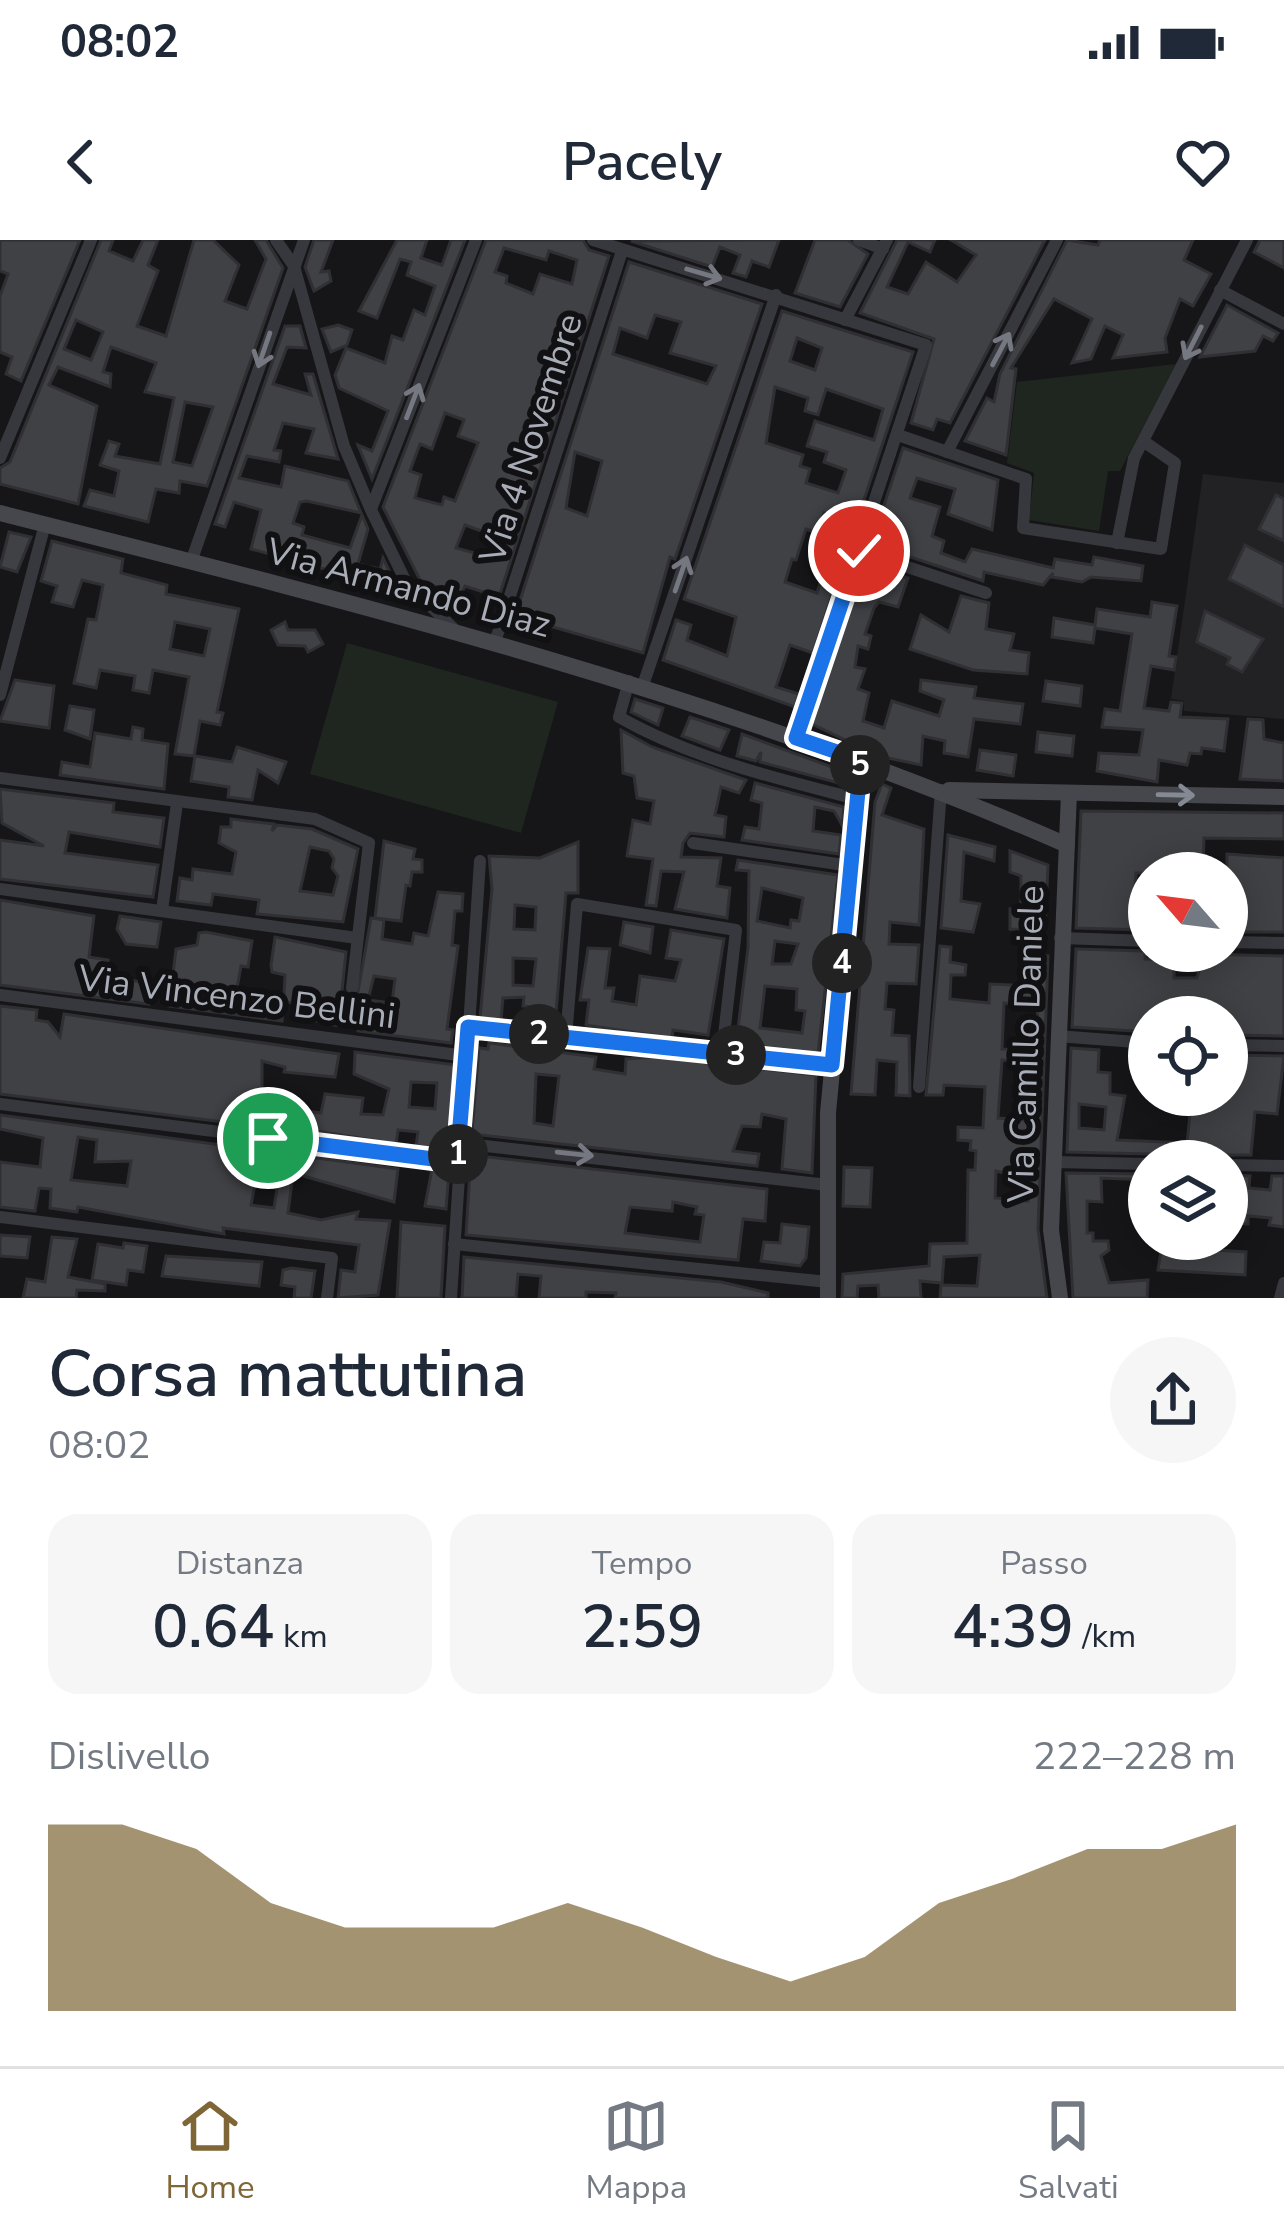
<!DOCTYPE html>
<html lang="it">
<meta charset="utf-8">
<style>
body{margin:0;font-family:"Nunito Sans",sans-serif;background:#f6f6f7;color:#1f2937;height:100vh;display:flex;flex-direction:column;font-size:45px;white-space:nowrap}
*{box-sizing:border-box;margin:0}
p{font-size:39px;color:#747a83}
.icon{flex:none;width:66px;height:66px;fill:none;stroke:currentColor;stroke-width:2;stroke-linecap:round;stroke-linejoin:round}
.map{position:relative;height:1058px;overflow:hidden}
.side{display:flex;flex-direction:column;background:#fff;flex:1}
.side>*{flex:none}
.needle{width:78px;rotate:298deg}
.buttons{position:absolute;left:1128px;top:612px;display:grid;gap:24px}
.buttons a{display:grid;place-items:center;width:120px;height:120px;border-radius:50%;background:#fff;box-shadow:0 6px 30px #0003;font-size:60px}
.pin{position:absolute;display:grid;place-items:center;width:102px;height:102px;color:#fff;margin:-51px;border:6px solid #fff;border-radius:50%;box-shadow:0 3px 12px #0007}
.km{position:absolute;width:60px;height:60px;margin:-30px;border-radius:50%;background:#222;color:#fff;font-size:33px;line-height:60px;text-align:center}
.round{display:grid;place-items:center;flex:none;width:126px;height:126px;border-radius:63px;background:#f6f6f7}
.overview{display:flex;align-items:center;justify-content:space-between;height:204px;padding:0 48px}
h1{font-size:66px;font-weight:600;line-height:90px}
.stats{display:grid;grid-template-columns:repeat(3,1fr);gap:18px;height:204px;padding:12px 48px}
.stats div{display:grid;align-content:center;border-radius:30px;background:#f6f6f7;text-align:center}
.stats b{font-size:60px;font-weight:600}
.stats small{font-size:33px;font-weight:400}
.stats p{font-size:33px}
.chart{height:336px;padding:24px 48px}
.chart p{display:flex;justify-content:space-between}
.chart svg{width:100%;height:216px;margin-top:12px;fill:#7e6636;opacity:.7}
.status{display:flex;justify-content:space-between;align-items:center;height:84px;padding:0 60px;background:#fff;direction:ltr}
.status svg{height:33px;fill:currentColor}
header{display:flex;justify-content:space-between;align-items:center;height:156px;padding:0 48px;background:#fff;font-size:54px;font-weight:600}
.menu{display:flex;justify-content:space-around;align-items:center;height:168px;border-top:3px solid #e0e1e3;background:#fff;font-size:33px;color:#747a83}
.menu a{display:grid;justify-items:center;gap:6px}
.menu .on{color:#7e6636}
.map>svg:first-child{display:block}
.built{fill:#222225}
.green{fill:#1e261f}
.building{fill:#404145;stroke:#303034;stroke-width:3;fill-rule:evenodd}
.lines{fill:none;stroke-linecap:round;stroke-linejoin:round}
.street{stroke:#37383d;stroke-width:12}
.secondary{stroke:#45474d;stroke-width:16}
.oneway{stroke:#757881}
.oneway2{stroke:#858993}
.route-casing{stroke:#fff;stroke-width:24}
.route{stroke:#1a73e8;stroke-width:15}
.labels{text-anchor:middle;stroke-width:12;stroke-linejoin:round;paint-order:stroke}
.street-label{font-size:36px;fill:#a8adb8;stroke:#111113}
</style>
<div class="status"><b>08:02</b><svg viewBox="0 0 49 12"><path d="M0 12V9h3v3zM5 12V6h3v6zM10 12V3h3v9zM15 12V0h3v12zM26 1h20v11H26zM47 4h2v5h-2z"/></svg></div>
<header><svg class="icon" aria-label="back" viewBox="0 0 24 24"><path d="M15 5l-7 7 7 7"/></svg>Pacely<svg class="icon" aria-label="heart" viewBox="0 0 24 24"><path d="M12 20l-8-8c-3-5 5-10 8-4 3-6 11-1 8 4z"/></svg></header>
<div class="map">
<svg width="1284" height="1058" viewBox="0 0 1284 1058">
<rect width="100%" height="100%" fill="#161618"/>
<!-- built -->
<polygon class="built" points="1203,234 1284,243 1284,479 1184,471 1184,461 1171,459"/>
<!-- green -->
<g class="green">
<polygon points="1176,124 1120,231 1108,231 1099,291 1029,280 1034,233 1007,223 1017,142"/>
<polygon points="347,403 558,462 521,593 310,534"/>
</g>
<!-- building -->
<g class="building">
<polygon points="0,0 80,0 21,141 6,134 12,117 0,112 0,56 8,34 0,31"/>
<path d="M101,0H113L109,11L133,21L143,0H158L148,25L158,31L137,86L166,96L194,0H213L239,25L225,61L247,69L266,19L255,0H266L283,28L207,246L180,241L179,253L156,249L148,282L84,266L90,250L114,256L119,231L100,225L109,201L119,204L115,216L160,224L174,158L145,152L156,123L111,107L103,132L111,134L110,147L58,127L49,145L97,166L78,264L0,244V228L10,222ZM76,80L103,92L91,120L64,109ZM185,162L213,167L192,226L173,222Z"/>
<polygon points="314,0 333,0 321,32 329,31 331,41 314,51 305,27"/>
<polygon points="397,0 427,0 421,18 442,25 451,0 465,0 372,239 358,205 372,211 388,171 339,148 335,135 346,108 385,123 392,96 403,100 414,70 425,75 435,46 407,35 411,22 400,19 377,78 359,71"/>
<path d="M486,0H583L589,10L609,16L499,357L465,346L460,357L420,340L383,267ZM504,8L546,20L549,11L577,20L572,44L540,34L533,54L506,43L507,36L495,32ZM445,173L464,180L458,196L478,203L455,261L444,257L442,265L415,258L421,235L410,231L420,204L432,209ZM465,285L495,296L489,317L456,308Z"/>
<polygon points="779,0 769,27 752,21 746,37 733,33 740,15 720,7 712,27 631,1"/>
<polygon points="815,0 848,0 868,14 840,67 795,53"/>
<polygon points="897,0 935,0 930,12 908,2 887,47 908,54 926,22 957,42 976,15 951,0 1045,0 950,183 937,179 933,190 911,183 934,99 860,73"/>
<polygon points="1067,0 1098,5 1100,0 1193,0 1184,20 1211,34 1193,66 1180,59 1165,98 1167,112 1113,118 1123,95 1105,86 1091,119 1072,123 1092,79 1054,59 1011,128 1016,129 1006,215 965,201 987,158 994,162 1000,134"/>
<polygon points="1260,0 1284,0 1284,28 1254,12"/>
<path d="M629,22L762,64L675,319L670,317L643,413L515,376ZM655,75L681,82L670,113L716,126L707,144L613,114L620,88L647,98ZM575,212L602,221L587,276L566,268Z"/>
<polygon points="1227,65 1278,93 1273,101 1263,96 1255,111 1200,117"/>
<path d="M782,71L913,112L856,284L824,273L817,293L806,289L796,320L792,319L785,342L817,353L824,330L816,327L824,304L849,303L813,413L790,405L776,447L799,454L795,467L663,420L676,380L691,385L687,400L727,416L736,377L684,359ZM797,98L822,108L815,130L790,121ZM775,147L808,158L805,171L818,175L826,149L883,169L874,200L815,181L807,206L827,212L824,222L846,230L838,253L806,243L810,229L800,226L803,215L766,203Z"/>
<polygon points="338,85 352,90 347,105 331,112 322,89"/>
<polygon points="285,86 300,86 306,108 287,107 273,144 311,155 305,134 313,134 338,219 306,213 314,189 283,183 274,210 281,211 279,222 247,216 239,238 281,247 285,226 348,241 361,273 307,261 300,262 293,283 304,287 302,295 350,308 362,275 368,289 358,324 380,329 383,318 398,349 251,309 261,270 234,262 225,287 215,284"/>
<polygon points="903,208 998,240 992,290 948,274 955,249 917,238 910,258 940,267 932,296 944,301 941,313 965,322 972,309 1053,328 1055,319 1092,325 1094,317 1143,326 1141,341 1091,337 1082,342 1052,337 1053,333 1043,345 984,332 983,341 871,304"/>
<polygon points="1276,255 1284,259 1284,301 1259,289"/>
<polygon points="9,292 31,297 17,332 0,327"/>
<path d="M52,301L123,319L121,333L167,345L166,354L239,369L217,472L223,473L220,485L200,481L194,516L175,514L189,437L153,430L149,453L133,450L135,436L100,430L96,448L74,443L88,379L96,380L103,345L82,340L73,367L52,362L57,346L41,341ZM175,382L210,389L204,416L170,409Z"/>
<polygon points="1245,305 1284,325 1284,367 1229,339"/>
<polygon points="865,324 908,338 898,367 879,362 874,368 865,394 871,396 868,409 858,406 855,427 865,429 858,449 869,453 863,481 884,488 892,461 939,476 944,460 920,451 921,440 976,447 974,458 1023,464 1020,484 974,479 968,517 944,513 945,501 923,496 921,525 879,516 812,484"/>
<polygon points="961,356 989,363 986,389 1014,394 1010,410 1029,413 1027,434 973,430 910,409 921,375 949,392"/>
<polygon points="1152,362 1177,366 1169,416 1176,417 1174,430 1151,426 1144,468 1169,471 1171,462 1182,463 1180,477 1228,479 1224,511 1202,508 1201,514 1190,513 1187,525 1159,520 1157,542 1097,531 1099,513 1139,515 1143,490 1102,487 1105,469 1120,471 1132,394 1095,388 1093,403 1052,397 1054,378 1095,385 1097,369 1150,377"/>
<polygon points="1205,371 1263,399 1242,432 1227,424 1230,418 1197,402"/>
<polygon points="285,382 288,390 315,390 323,404 308,412 305,406 278,405 271,390"/>
<polygon points="15,440 54,446 49,488 0,481"/>
<polygon points="1046,441 1082,446 1080,466 1043,461"/>
<polygon points="635,459 663,468 658,485 631,472"/>
<polygon points="70,466 94,470 90,499 65,490"/>
<polygon points="690,477 729,490 720,510 682,496"/>
<polygon points="1248,479 1263,480 1264,499 1284,503 1284,541 1240,539"/>
<polygon points="133,487 143,489 142,500 168,504 164,549 60,535 62,522 90,527 95,493 131,499"/>
<polygon points="621,490 652,507 746,540 739,553 721,547 715,575 726,577 724,597 690,593 683,603 681,617 721,618 717,646 730,648 727,678 675,669 684,632 661,631 656,666 646,665 653,619 627,616 633,580 650,584 654,561 637,558 634,536 623,533"/>
<polygon points="1038,492 1074,496 1072,516 1036,512"/>
<polygon points="742,494 829,526 844,535 846,545 760,522 761,512 756,521 737,516"/>
<polygon points="237,507 286,522 278,543 258,530 252,560 228,557 229,547 191,541 195,516 232,522"/>
<polygon points="980,510 1016,515 1013,536 977,530"/>
<polygon points="755,543 844,567 842,585 834,571 815,567 813,591 841,595 839,614 742,600 745,587 759,589 762,563 751,560"/>
<polygon points="882,544 891,548 882,575 924,589 919,685 890,682 889,704 919,705 916,744 887,743 885,769 894,770 892,795 909,796 910,856 896,855 897,822 877,820 875,855 851,854 875,562"/>
<polygon points="0,549 114,563 113,572 164,578 160,607 69,592 65,613 158,625 153,657 0,639 0,600 44,606 2,583"/>
<polygon points="1081,571 1284,573 1284,599 1204,598 1203,633 1136,633 1134,659 1149,660 1149,690 1076,688"/>
<path d="M231,579L274,584L272,591L277,585L312,589L358,609L343,682L257,674L259,660L213,654L211,665L177,661L180,638L192,640L193,629L232,634L236,612L219,603L221,587H231ZM310,607L329,611L334,619L332,628L338,636L333,655L300,651Z"/>
<polygon points="948,595 995,607 994,621 964,612 961,661 980,664 973,692 941,688"/>
<polygon points="384,601 415,609 413,619 422,620 422,632 412,632 410,646 406,645 401,681 375,678"/>
<path d="M578,602V653H566L555,785L530,782L531,767L523,766L524,757L503,758L501,780L480,778L492,649L489,616L540,618ZM515,665L536,667L535,690L514,689ZM513,718L536,719L533,746L513,745Z"/>
<polygon points="1010,611 1048,625 1045,691 1010,689 1010,669 1021,670 1021,636 1010,632"/>
<polygon points="1227,614 1284,618 1284,692 1227,692"/>
<path d="M738,620L838,635L818,813L736,804L748,708L749,631L736,630ZM762,648L803,658L799,681L791,680L790,688L757,681ZM775,701L798,704L791,724H772ZM765,746L797,749L796,770L805,771L802,793L760,788Z"/>
<path d="M438,652L463,654L462,671H455L452,705L458,706L447,789L453,790L451,803L358,791L355,771L346,770L343,786L326,784L310,779V767L284,761L282,781L169,766L176,709L197,705L199,693L206,692L252,701L248,727L241,726L237,748L284,756L285,735L272,732L271,725L275,697L346,712L342,751L357,757L371,678L384,680L382,699L412,704L414,693L428,696ZM374,736L395,739L392,763L368,760Z"/>
<polygon points="0,660 94,676 89,717 108,720 106,736 152,744 149,764 0,745"/>
<polygon points="120,676 161,682 157,707 126,704 117,689"/>
<polygon points="624,682 653,687 650,713 620,705"/>
<polygon points="671,690 724,699 708,795 673,790 672,798 586,785 589,760 580,760 588,708 610,709 605,748 614,748 612,761 636,765 640,736 675,741 681,720 666,718"/>
<path d="M940,706L951,707L950,722L966,725L965,735H951L950,759L989,763L990,744L1031,746L1033,715L1048,716L1038,989L1047,1058H940L941,1045L977,1046L980,1015L944,1017L942,1043L920,1041L921,1058H879L878,1045L858,1046L857,1058H842L843,1034L929,1026L930,1004L967,1003L968,930H975L976,911L970,910L971,901L958,900V887L983,888L985,847L944,845L943,855H926ZM1004,763L1038,765L1036,810L1002,809ZM1002,820L1026,822V832L1032,833L1025,880L998,878ZM996,931L1029,939L1028,961L995,958Z"/>
<polygon points="1076,709 1145,711 1145,719 1174,720 1174,738 1197,738 1204,714 1284,716 1284,796 1227,795 1227,777 1149,777 1149,792 1072,787"/>
<path d="M0,766L37,770L36,780L48,782L60,797L64,774L339,814L335,837L284,832L285,827L262,821V865L321,873L325,854L363,858L361,874L383,875L389,849L354,834L355,812L456,825L450,911L416,906L418,892L398,890L396,904L281,885L280,889L0,854ZM411,842L437,843L435,869L409,867Z"/>
<path d="M489,803L596,817L594,829L625,834L626,819L655,817L816,835L812,933L782,929L786,879L762,874L760,887L742,886L733,911L759,914L757,926L472,894L479,808L488,809ZM536,834L559,836L553,886L534,883Z"/>
<path d="M1071,808L1099,810L1098,832L1110,833V854L1125,856L1117,900L1187,903L1192,855H1227V815L1284,816L1277,874L1255,872L1251,915H1192L1176,921L1149,914L1067,912ZM1079,864L1106,867L1104,890L1079,888Z"/>
<path d="M0,875L398,929L394,962L293,933L288,973L321,980L358,972L356,979L390,981L378,1055L338,1058L341,1030L355,1032L359,1005L223,988L224,994L78,967L77,972L50,968L51,949L39,948L35,971L0,967V922L40,927L43,898L0,889ZM78,897L97,900L95,922L131,921L127,946L71,940ZM257,933L279,935L274,968L251,965Z"/>
<path d="M471,915L767,949L765,981L743,979L738,1020L466,995ZM673,962L697,967L695,974L704,975L700,1002L625,993L630,967L672,971Z"/>
<polygon points="844,927 872,928 870,967 843,966"/>
<polygon points="432,929 449,932 446,969 425,966"/>
<polygon points="1066,933 1149,934 1149,940 1101,938 1102,962 1087,961 1087,993 1093,993 1093,1001 1108,1001 1109,1010 1101,1016 1109,1043 1148,1040 1147,1058 1073,1058"/>
<polygon points="1227,935 1250,936 1249,948 1270,950 1272,936 1284,936 1284,987 1269,985 1271,978 1248,976 1248,984 1232,983 1234,947 1227,947"/>
<polygon points="401,982 445,986 441,1058 397,1058"/>
<polygon points="782,984 809,987 806,1018 800,1026 761,1021 764,1002 780,1003"/>
<polygon points="0,995 30,997 27,1018 0,1016"/>
<polygon points="52,997 77,999 68,1037 105,1044 105,1051 77,1050 76,1058 23,1058 27,1039 45,1042"/>
<polygon points="124,1003 147,1006 143,1032 128,1030 126,1045 92,1040 98,1004 123,1008"/>
<polygon points="1169,1007 1246,1012 1245,1035 1158,1030 1161,1011"/>
<polygon points="166,1016 262,1022 259,1046 162,1036"/>
<polygon points="464,1017 721,1042 768,1053 768,1058 615,1058 616,1053 586,1052 586,1058 539,1058 541,1036 518,1034 516,1058 462,1058"/>
<polygon points="291,1028 315,1031 311,1058 294,1058 295,1047 281,1045 283,1030"/>
</g>
<g class="lines">
<!-- street -->
<g class="street">
<polyline points="276,0 294,26 344,206 371,270 406,342 455,390"/>
<polyline points="593,0 926,105 796,498"/>
<polyline points="859,0 883,9"/>
<polyline points="1220,50 1284,84"/>
<polyline points="845,80 887,0"/>
<polyline points="898,195 1026,239 1023,288 1161,309 1175,223 1143,201"/>
<polyline points="947,212 1057,0"/>
<polyline points="0,218 91,0"/>
<polyline points="371,269 476,0"/>
<polyline points="1117,303 1134,218 1247,0"/>
<polyline points="859,311 986,353"/>
<polyline points="191,322 304,0"/>
<polyline points="494,405 622,11"/>
<path d="M629,441L619,477C693,519 775,538 857,559"/>
<polyline points="643,445 776,55"/>
<polyline points="0,455 45,284"/>
<polyline points="0,538 315,579 369,603 352,748"/>
<polyline points="693,603 851,626"/>
<polyline points="0,649 357,698"/>
<polyline points="162,670 177,563"/>
<polyline points="1060,698 1149,701"/>
<polyline points="1227,702 1284,703"/>
<polyline points="0,755 466,816"/>
<polyline points="468,787 832,825"/>
<polyline points="1057,796 1149,803"/>
<polyline points="566,797 577,664 736,690 722,813"/>
<polyline points="1227,805 1284,806"/>
<polyline points="919,847 941,550"/>
<polyline points="0,864 457,922"/>
<polyline points="459,903 828,945"/>
<polyline points="1053,922 1149,924"/>
<polyline points="1227,925 1284,926"/>
<polyline points="0,977 332,1018 327,1058"/>
<polyline points="454,1004 828,1042"/>
<polyline points="451,1058 480,621"/>
<polyline points="1280,1058 1284,1043"/>
</g>
<!-- secondary -->
<g class="secondary">
<path d="M0,273C361,364 725,455 1067,605"/>
<polyline points="949,550 1284,557"/>
<polyline points="828,1058 828,873 861,521"/>
<polyline points="1060,1058 1051,990 1069,553"/>
</g>
</g>
<!-- one-way arrows -->
<defs><path id="oneway-shaft" d="M-6 0H5M1.5-3L5.5 0L1.5 3" fill="none" stroke-width="1.6" stroke-linecap="round" stroke-linejoin="round" transform="scale(3)"/></defs>
<g class="oneway">
<use href="#oneway-shaft" transform="translate(704 34) rotate(16)"/>
<use href="#oneway-shaft" transform="translate(1193 103) rotate(117)"/>
<use href="#oneway-shaft" transform="translate(1001 109) rotate(-62)"/>
<use href="#oneway-shaft" transform="translate(264 110) rotate(109)"/>
<use href="#oneway-shaft" transform="translate(413 161) rotate(-69)"/>
<use href="#oneway-shaft" transform="translate(681 334) rotate(-71)"/>
<use href="#oneway-shaft" transform="translate(575 914) rotate(6)"/>
</g>
<use class="oneway2" href="#oneway-shaft" transform="translate(1176 555) rotate(1)"/>
<g class="lines">
<!-- route casing -->
<g class="route-casing">
<polyline id="route" points="268,898 457,922 468,787 832,825 861,520 796,498 859,311"/>
</g>
<!-- route -->
<use href="#route" class="route"/>
</g>
<g class="labels">
<!-- street labels -->
<g class="street-label">
<text transform="translate(530 198) rotate(-72)" y="13">Via 4 Novembre</text>
<text transform="translate(409 347) rotate(15)" y="13">Via Armando Diaz</text>
<text transform="translate(237 756) rotate(7)" y="13">Via Vincenzo Bellini</text>
<text transform="translate(1025 804) rotate(-88)" y="13">Via Camillo Daniele</text>
</g>
</g>
</svg>
<div class="buttons">
<a><svg class="needle" viewBox="-14 -14 28 28"><path d="M0-13l5 13h-10z" fill="#e53935"/><path d="M0 13l5-13h-10z" fill="#747a83"/></svg></a>
<a><svg class="icon" aria-label="locate" viewBox="0 0 24 24"><circle cx="12" cy="12" r="6"/><path d="M12 2v4M12 18v4M2 12h4M18 12h4"/></svg></a>
<a><svg class="icon" aria-label="layers" viewBox="0 0 24 24"><path d="M12 4l9 5-9 5-9-5zM3 14l9 5 9-5"/></svg></a>
</div>
<div class="pin" style="left:268px;top:898px;background:#1e9e55"><svg class="icon" aria-label="arrive" viewBox="0 0 24 24"><path d="M6 21V4h12l-3 4 3 4H6"/></svg></div>
<div class="pin" style="left:859px;top:311px;background:#d93025"><svg class="icon" aria-label="check" viewBox="0 0 24 24"><path d="M5 12l5 5 9-10"/></svg></div>
<b class="km" style="left:458px;top:914px">1</b>
<b class="km" style="left:539px;top:794px">2</b>
<b class="km" style="left:736px;top:815px">3</b>
<b class="km" style="left:842px;top:723px">4</b>
<b class="km" style="left:860px;top:525px">5</b>
</div>
<section class="side">
<div class="overview"><div><h1>Corsa mattutina</h1><p>08:02</p></div><a class="round"><svg class="icon" aria-label="share" viewBox="0 0 24 24"><path d="M12 15V3M7 8l5-5 5 5M5 13v7h14v-7"/></svg></a></div>
<div class="stats">
<div><p>Distanza</p><b>0.64<small> km</small></b></div>
<div><p>Tempo</p><b>2:59</b></div>
<div><p>Passo</p><b>4:39<small> /km</small></b></div>
</div>
<div class="chart"><p><span>Dislivello</span>222–228 m</p>
<svg viewBox="0 0 160 44" preserveAspectRatio="none"><path d="M0 44V6L10 6L20 11L30 22L40 27L50 27L60 27L70 22L80 27L90 33L100 38L110 33L120 22L130 17L140 11L150 11L160 6V44z"/></svg>
</div>
</section>
<nav class="menu">
<a class="on"><svg class="icon" aria-label="home" viewBox="0 0 24 24"><path d="M3 11l9-7 9 7M6 9v11h12V9"/></svg>Home</a>
<a><svg class="icon" aria-label="map" viewBox="0 0 24 24"><path d="M3 6l6-2 6 2 6-2v14l-6 2-6-2-6 2zM9 4v14M15 6v14"/></svg>Mappa</a>
<a><svg class="icon" aria-label="saved" viewBox="0 0 24 24"><path d="M7 4h10v16l-5-4-5 4z"/></svg>Salvati</a>
</nav>
